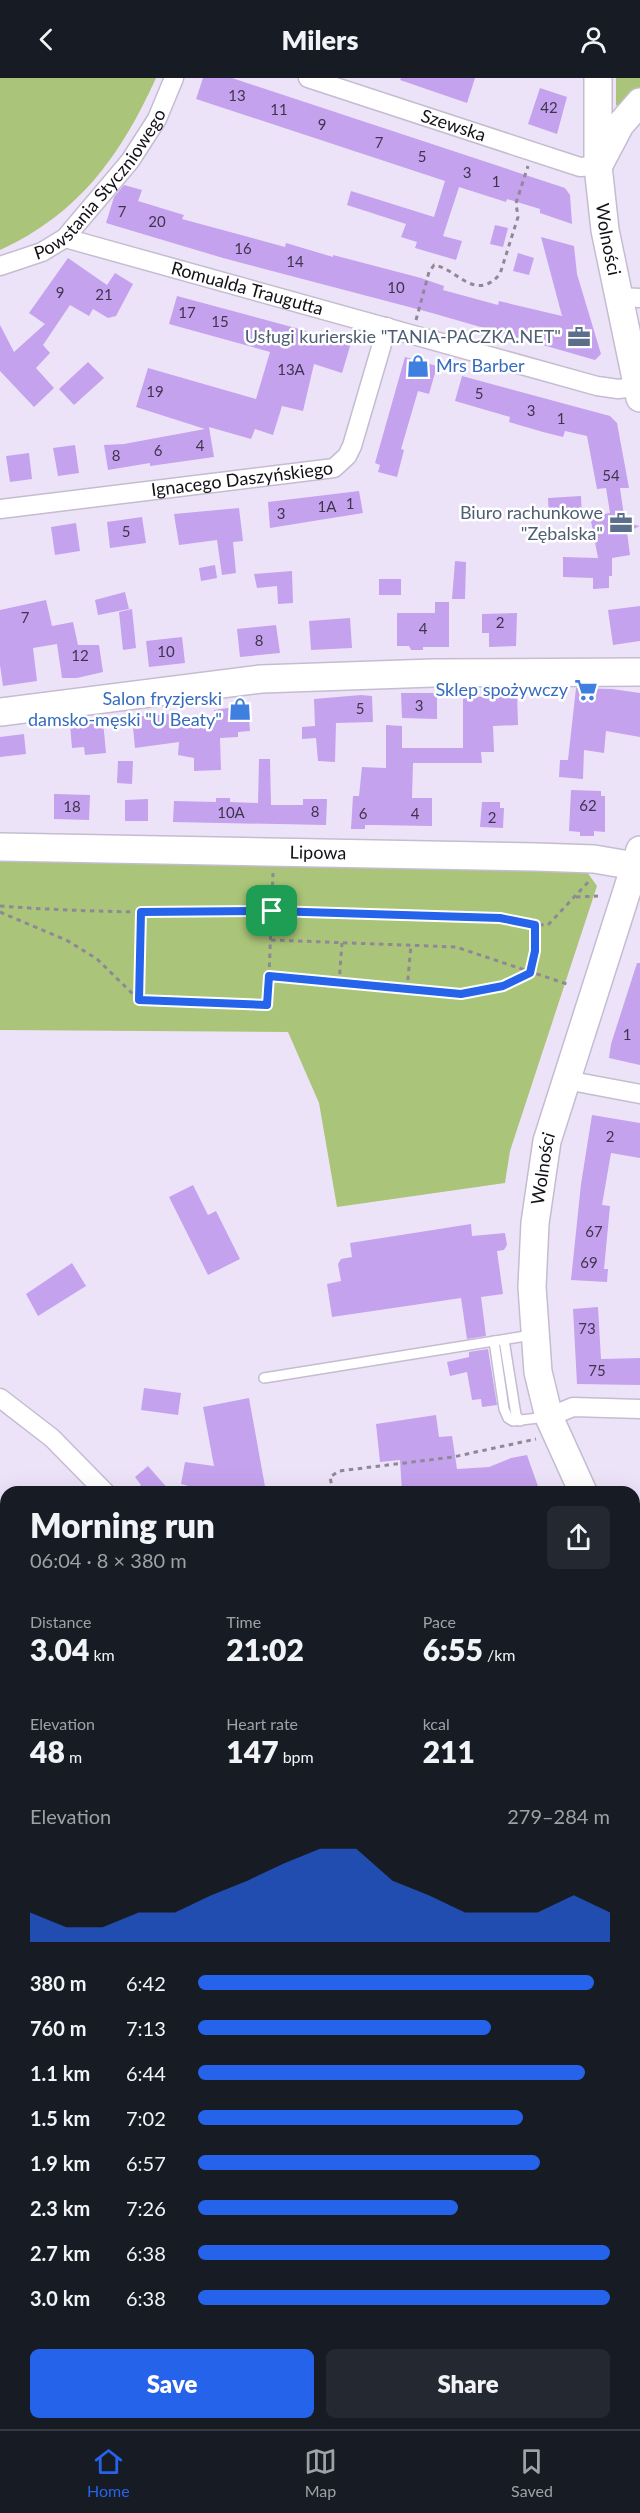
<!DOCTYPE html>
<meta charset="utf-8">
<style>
body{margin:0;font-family:Lato,sans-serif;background:#242831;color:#f1f3f6;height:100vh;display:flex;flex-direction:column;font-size:22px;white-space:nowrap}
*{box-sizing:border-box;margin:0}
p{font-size:20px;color:#9ea1a6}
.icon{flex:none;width:33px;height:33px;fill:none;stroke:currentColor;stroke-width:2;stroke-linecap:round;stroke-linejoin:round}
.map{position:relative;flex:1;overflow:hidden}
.details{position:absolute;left:0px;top:1408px;width:640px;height:944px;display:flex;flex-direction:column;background:#171b24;border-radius:18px 18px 0 0;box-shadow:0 6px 24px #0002}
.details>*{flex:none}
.pin{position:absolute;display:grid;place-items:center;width:51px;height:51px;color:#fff;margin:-26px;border-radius:12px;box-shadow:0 3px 9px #0006}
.round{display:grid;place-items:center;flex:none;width:63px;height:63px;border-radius:9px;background:#242831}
.overview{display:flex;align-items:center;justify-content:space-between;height:102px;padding:0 30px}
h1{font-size:33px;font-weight:800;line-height:45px}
.metrics{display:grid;grid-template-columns:repeat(3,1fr);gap:9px;height:102px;padding:6px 30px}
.metrics div{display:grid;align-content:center}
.metrics b{font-size:30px;font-weight:800}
.metrics small{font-size:16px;font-weight:400}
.metrics p{font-size:16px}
.chart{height:168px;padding:12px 30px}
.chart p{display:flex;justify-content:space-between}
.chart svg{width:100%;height:108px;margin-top:6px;fill:#2563eb;opacity:.7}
.primary-button{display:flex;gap:12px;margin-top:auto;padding:12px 30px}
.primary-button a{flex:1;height:69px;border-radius:9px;background:#2563eb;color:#fff;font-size:24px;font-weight:800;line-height:69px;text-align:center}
.primary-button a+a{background:#242831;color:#f1f3f6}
ul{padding:0 30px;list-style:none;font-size:20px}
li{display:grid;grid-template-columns:96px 72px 1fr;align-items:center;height:45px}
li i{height:15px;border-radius:8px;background:#2563eb}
header{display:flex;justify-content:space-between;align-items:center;height:78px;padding:0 30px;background:#171b24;font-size:27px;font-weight:800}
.dock{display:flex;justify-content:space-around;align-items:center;height:84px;border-top:2px solid #363941;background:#171b24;font-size:16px;color:#9ea1a6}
.dock a{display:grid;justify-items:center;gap:3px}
.dock .current{color:#2563eb}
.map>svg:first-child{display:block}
.green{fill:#aac579}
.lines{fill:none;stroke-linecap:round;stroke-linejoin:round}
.river{stroke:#3298c4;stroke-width:30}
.building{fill:#c5a2ee}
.lane-casing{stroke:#c5bcd1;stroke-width:12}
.street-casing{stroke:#c5bcd1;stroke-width:21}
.secondary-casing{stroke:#c5bcd1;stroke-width:30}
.path{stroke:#8f8897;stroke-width:3;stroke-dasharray:4.5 4.5;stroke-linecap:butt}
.lane{stroke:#fff;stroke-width:9}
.street{stroke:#fff;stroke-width:18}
.secondary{stroke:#fff;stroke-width:27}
.route-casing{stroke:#fff;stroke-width:12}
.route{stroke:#2563eb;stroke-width:8}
.labels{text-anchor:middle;stroke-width:5;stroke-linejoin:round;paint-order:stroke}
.number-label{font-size:15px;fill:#40344d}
.street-label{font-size:18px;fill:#131017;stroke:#fff}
.service-label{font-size:18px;fill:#4e5e75;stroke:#fff;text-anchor:end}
.shop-label{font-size:18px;fill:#366cbe;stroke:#fff;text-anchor:end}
</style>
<header><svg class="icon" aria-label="back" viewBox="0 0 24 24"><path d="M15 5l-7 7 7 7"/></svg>Milers<svg class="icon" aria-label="person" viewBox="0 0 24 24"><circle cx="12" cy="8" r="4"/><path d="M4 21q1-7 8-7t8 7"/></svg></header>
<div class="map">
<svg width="640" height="2351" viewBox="0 0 640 2351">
<rect width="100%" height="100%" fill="#ede3f9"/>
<!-- green -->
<g class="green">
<path d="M0,0H156C121,77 79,136 0,172Z"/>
<polygon points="616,0 640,0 640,10 625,28 620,29 616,27"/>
<polygon points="0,779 587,794 597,808 510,1073 505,1105 337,1129 319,1025 288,954 0,952"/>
<polygon points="0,2103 6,2106 6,2195 0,2185"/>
<polygon points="635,2315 640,2315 640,2351 462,2351 464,2346 634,2346"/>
<polygon points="28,2346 131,2346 129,2351 28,2351"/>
</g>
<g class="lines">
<!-- river -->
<g class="river">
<polyline points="0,1493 6,1507"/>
<polyline points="146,2351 148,2346"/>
</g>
</g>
<!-- building -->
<g class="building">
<polygon points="203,0 232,0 565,110 570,117 572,146 540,135 540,131 507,121 506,124 459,109 443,158 462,163 456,182 415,170 417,164 401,159 406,146 347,127 351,113 434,139 445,103 196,21"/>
<polygon points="401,0 475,0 467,25 400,2"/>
<polygon points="540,10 567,19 557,56 528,46"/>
<polygon points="124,107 142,112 138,123 184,137 182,141 285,169 286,165 333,179 333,177 421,200 444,208 443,212 498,227 499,223 562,238 541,159 574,168 577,196 601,276 595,282 432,235 223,180 106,145 114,119"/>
<polygon points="495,147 508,150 503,169 490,166"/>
<polygon points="518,175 534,180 529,197 513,193"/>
<polygon points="68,180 107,207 115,195 133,206 116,238 108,240 93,231 89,238 70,227 43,267 50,275 36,290 54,310 34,329 0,293 0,247 14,274 45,246 29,235"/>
<polygon points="177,218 351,265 342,295 314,286 303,333 282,328 273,357 255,351 251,361 209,349 214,379 150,388 150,385 108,392 104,367 124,366 205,351 136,329 148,290 256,321 270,274 169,246"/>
<polygon points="405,279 437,288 429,316 418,313 401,371 404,372 397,399 378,394 380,387 375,385"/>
<polygon points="88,284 104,300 74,327 59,311"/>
<polygon points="462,298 610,338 617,345 629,410 620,410 625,445 640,448 627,454 630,477 612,480 612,498 609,498 609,510 593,511 593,500 563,499 563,479 598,480 590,438 610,435 606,410 597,411 587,358 565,353 563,359 543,354 509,344 510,339 455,323"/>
<polygon points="75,367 79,395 58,398 53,370"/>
<polygon points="29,375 32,401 10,404 6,378"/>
<polygon points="359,413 363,435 270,450 268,424"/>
<polygon points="581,418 582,439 549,441 548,420"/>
<polygon points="239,430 243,463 233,464 236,495 222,497 217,462 179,467 174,436"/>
<polygon points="142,439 146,465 110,470 107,444"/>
<polygon points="76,445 80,473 55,477 51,449"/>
<polygon points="455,483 466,484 465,521 452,521"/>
<polygon points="215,487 217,500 201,503 199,490"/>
<polygon points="292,493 293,525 278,526 277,508 257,510 254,496"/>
<rect x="379" y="501" width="22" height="16"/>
<polygon points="125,514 129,531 98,537 95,522"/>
<polygon points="46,522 52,548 73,544 78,567 99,567 103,594 77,600 62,600 57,566 33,570 37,603 3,608 0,587 0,532"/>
<polygon points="435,524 449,524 449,569 423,569 423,572 411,572 409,568 397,568 397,535 435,535"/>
<polygon points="640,528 640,563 613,567 608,532"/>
<polygon points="132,531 136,570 123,572 119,534"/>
<polygon points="517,535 516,568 489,569 489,555 482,555 482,536"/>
<polygon points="350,540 352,570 311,572 309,543"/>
<polygon points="276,547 280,575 240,579 237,551"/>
<polygon points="182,559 185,585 149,589 146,563"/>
<polygon points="576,610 612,611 640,615 640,659 606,653 604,675 584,672 583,701 559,699 560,682 568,682"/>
<polygon points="517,614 518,647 493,648 494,674 481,674 482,685 413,685 412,720 432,720 432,748 375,747 365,747 365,751 351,751 353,718 359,718 362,689 386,690 386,647 402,648 402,670 463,670 463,618 487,619 487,615"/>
<polygon points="401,615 437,615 437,641 402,640"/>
<polygon points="361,617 372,618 373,644 336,645 335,684 318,683 316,660 302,661 302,649 315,648 314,621"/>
<polygon points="248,627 250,653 238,654 238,659 220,660 221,692 194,693 194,680 178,677 179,664 135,670 132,639 171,636 172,646 216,645 214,632"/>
<polygon points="103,643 106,675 85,677 84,669 72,670 70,647"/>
<polygon points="24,656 26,676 0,679 0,659"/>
<polygon points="259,681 270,681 271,727 303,727 303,721 327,721 326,747 173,744 174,723 216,724 216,720 230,720 230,724 258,725"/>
<polygon points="118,683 133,683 132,706 117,705"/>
<polygon points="571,712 601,713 601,718 605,718 605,754 594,753 594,758 580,758 580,754 569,753"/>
<polygon points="54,716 90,717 89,742 54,741"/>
<polygon points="148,721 148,743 125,743 125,722"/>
<polygon points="482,724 500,724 500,730 504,730 503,750 480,749"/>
<polygon points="637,885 640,885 640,987 609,980 611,966"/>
<polygon points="592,1037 640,1045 640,1080 611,1075 602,1127 610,1128 604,1191 608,1191 607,1204 571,1202 581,1106"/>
<polygon points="193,1107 208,1137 216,1133 240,1181 208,1197 169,1119"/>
<polygon points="471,1146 472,1158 505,1155 507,1167 504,1172 497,1173 503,1216 481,1219 486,1258 467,1261 461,1220 332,1239 327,1206 341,1203 338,1186 341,1181 352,1179 350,1165"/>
<polygon points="72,1185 86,1208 38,1238 26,1216"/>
<polygon points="598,1229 601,1281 640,1280 640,1307 577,1306 573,1231"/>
<polygon points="488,1271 497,1327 482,1329 481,1321 472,1322 467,1294 450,1298 447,1284 469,1279 469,1274"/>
<polygon points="144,1310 181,1315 178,1337 141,1332"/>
<polygon points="249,1320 266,1414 212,1414 181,1406 185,1384 214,1388 203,1329"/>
<polygon points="436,1337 439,1359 452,1358 457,1391 489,1389 511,1380 527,1377 540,1414 402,1414 400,1382 380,1384 376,1346"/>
<polygon points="148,1388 162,1404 171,1414 132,1414 141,1407 135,1399"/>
</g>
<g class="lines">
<!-- lane casing -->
<g class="lane-casing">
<g id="lane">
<polyline points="504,1262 516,1337 520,1343"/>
<polyline points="494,1263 504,1331 508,1340 513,1343 546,1339"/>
<polyline points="264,1300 532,1257"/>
<polyline points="634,1949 640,1948"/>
</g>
</g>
<!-- street casing -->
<g class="street-casing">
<g id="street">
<path id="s1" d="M308,0L580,89L598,88"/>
<path id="s2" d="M65,160L597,308L618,311L638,309"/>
<path id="s3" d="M0,188L42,174L65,160L130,83L157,41L174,0"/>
<polyline points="619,219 640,220"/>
<path id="s4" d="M0,431L334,390L347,378L352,368L387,249"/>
<polyline points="566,1002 640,1016"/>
<polyline points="0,1320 52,1360 105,1414"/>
<polyline points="549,1339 573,1329 640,1331"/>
<polyline points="634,1833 640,1833"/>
<polyline points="634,2079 640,2078"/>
<polyline points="634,2304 640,2304"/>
<polyline points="237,2346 238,2351"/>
<polyline points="312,2346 312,2351"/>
</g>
</g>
<!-- secondary casing -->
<g class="secondary-casing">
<g id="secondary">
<path id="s5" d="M598,0V88L605,152L640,320"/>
<polyline points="600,85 620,47 640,24"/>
<polyline points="0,634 261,601 433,595 640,594"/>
<path id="s6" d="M0,769L536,779L594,781L635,788"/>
<path id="s7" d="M583,1414L549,1339L538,1294L532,1209L535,1145L547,1063L640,772"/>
<polyline points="634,1504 640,1512"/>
</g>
</g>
<!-- path -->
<g class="path">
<path d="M416,242L429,194L434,187C458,191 475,225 500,196L518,139L516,125L528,88"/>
<polyline points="576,819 598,818"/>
<path d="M0,828C130,838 260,833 390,835C426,836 463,836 499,840C516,842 531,847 548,847L591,801"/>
<polyline points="0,834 68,863 97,881 139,922 141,834"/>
<polyline points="271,862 456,869 570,907"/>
<polyline points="269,898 273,795"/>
<polyline points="339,905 342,865"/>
<polyline points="407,911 411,867"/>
<path d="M139,922L267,927L269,898L444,916C476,917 502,908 530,895L535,873V847"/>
<polyline points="333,1414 330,1399 339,1393 453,1379 536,1361"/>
<polyline points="0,1966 6,1965"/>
</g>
<!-- lane -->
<use href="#lane" class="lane"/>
<!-- street -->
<use href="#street" class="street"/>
<!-- secondary -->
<use href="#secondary" class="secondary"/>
</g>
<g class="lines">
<!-- route casing -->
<g class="route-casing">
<polygon id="route" points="272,833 500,840 535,847 535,873 530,895 503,908 461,916 269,898 267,927 139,922 141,834"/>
</g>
<!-- route -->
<use href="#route" class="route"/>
</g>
<!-- icons -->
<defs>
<g id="office-bare" transform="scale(1.8)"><path d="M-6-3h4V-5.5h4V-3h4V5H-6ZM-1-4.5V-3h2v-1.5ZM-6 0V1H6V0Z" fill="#5c6f8a" stroke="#fff" stroke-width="2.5" paint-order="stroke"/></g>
<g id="shop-bare" transform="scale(1.8)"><path d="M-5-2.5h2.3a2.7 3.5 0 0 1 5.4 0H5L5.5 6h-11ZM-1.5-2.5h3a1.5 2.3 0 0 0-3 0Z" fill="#3f7fe0" stroke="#fff" stroke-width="2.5" paint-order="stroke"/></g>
<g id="supermarket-bare" transform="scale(1.8)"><path d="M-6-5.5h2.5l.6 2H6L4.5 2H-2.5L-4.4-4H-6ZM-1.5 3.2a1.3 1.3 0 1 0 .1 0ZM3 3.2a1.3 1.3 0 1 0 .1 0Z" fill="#3f7fe0" stroke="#fff" stroke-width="2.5" paint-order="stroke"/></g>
</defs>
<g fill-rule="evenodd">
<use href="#office-bare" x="579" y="259"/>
<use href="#shop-bare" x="418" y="288"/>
<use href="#office-bare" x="621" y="445"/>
<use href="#supermarket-bare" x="586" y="612"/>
<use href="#shop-bare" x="240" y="631"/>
</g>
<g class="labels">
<!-- number labels -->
<g class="number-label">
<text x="237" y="23">13</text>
<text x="549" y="35">42</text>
<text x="279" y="37">11</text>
<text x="322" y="52">9</text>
<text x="379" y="70">7</text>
<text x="422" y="84">5</text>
<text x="467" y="100">3</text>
<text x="496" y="109">1</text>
<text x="122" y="139">7</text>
<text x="157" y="149">20</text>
<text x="243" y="176">16</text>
<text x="295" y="189">14</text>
<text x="396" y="215">10</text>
<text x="60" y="220">9</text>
<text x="104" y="222">21</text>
<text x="187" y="240">17</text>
<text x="220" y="249">15</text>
<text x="291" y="297">13A</text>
<text x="155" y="319">19</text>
<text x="479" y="321">5</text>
<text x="531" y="338">3</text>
<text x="561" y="346">1</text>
<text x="200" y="373">4</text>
<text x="158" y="378">6</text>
<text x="116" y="383">8</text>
<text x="611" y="403">54</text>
<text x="350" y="431">1</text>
<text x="327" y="434">1A</text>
<text x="281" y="441">3</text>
<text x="126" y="459">5</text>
<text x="25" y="545">7</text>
<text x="500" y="550">2</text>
<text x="423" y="556">4</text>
<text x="259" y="568">8</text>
<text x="166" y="579">10</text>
<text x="80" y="583">12</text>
<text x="419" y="633">3</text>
<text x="360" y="636">5</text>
<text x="588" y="733">62</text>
<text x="72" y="734">18</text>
<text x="315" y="739">8</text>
<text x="231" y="740">10A</text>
<text x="363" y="741">6</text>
<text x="415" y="741">4</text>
<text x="492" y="745">2</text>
<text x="627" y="962">1</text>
<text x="610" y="1064">2</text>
<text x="594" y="1159">67</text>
<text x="589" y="1190">69</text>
<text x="587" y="1256">73</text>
<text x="597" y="1298">75</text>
</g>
<!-- street labels -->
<g class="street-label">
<text dy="6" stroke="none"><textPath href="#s1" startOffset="153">Szewska</textPath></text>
<text dy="6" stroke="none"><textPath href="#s3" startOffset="134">Powstania Styczniowego</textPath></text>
<text dy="6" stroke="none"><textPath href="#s5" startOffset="162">Wolności</textPath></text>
<text dy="6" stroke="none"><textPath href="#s2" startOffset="189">Romualda Traugutta</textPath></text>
<text dy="6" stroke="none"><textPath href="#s4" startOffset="244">Ignacego Daszyńskiego</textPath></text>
<text dy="6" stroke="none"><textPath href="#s6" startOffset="318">Lipowa</textPath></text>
<text dy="6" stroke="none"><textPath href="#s7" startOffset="333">Wolności</textPath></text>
</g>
<!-- service labels -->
<g class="service-label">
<text x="561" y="265">Usługi kurierskie "TANIA-PACZKA.NET"</text>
<text x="603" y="441">Biuro rachunkowe<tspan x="603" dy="21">"Zębalska"</tspan></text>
</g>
<!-- shop labels -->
<g class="shop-label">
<text x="436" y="294" text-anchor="start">Mrs Barber</text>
<text x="568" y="618">Sklep spożywczy</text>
<text x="222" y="627">Salon fryzjerski<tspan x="222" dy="21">damsko-męski "U Beaty"</tspan></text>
</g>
</g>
</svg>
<div class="pin" style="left:272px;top:833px;background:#1e9e55"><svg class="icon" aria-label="arrive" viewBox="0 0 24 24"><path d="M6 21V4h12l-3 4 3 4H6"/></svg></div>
<section class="details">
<div class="overview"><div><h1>Morning run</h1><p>06:04 · 8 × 380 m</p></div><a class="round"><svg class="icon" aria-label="share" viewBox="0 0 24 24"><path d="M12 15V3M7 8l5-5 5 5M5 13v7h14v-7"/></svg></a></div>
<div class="metrics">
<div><p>Distance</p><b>3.04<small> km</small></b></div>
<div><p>Time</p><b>21:02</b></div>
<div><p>Pace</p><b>6:55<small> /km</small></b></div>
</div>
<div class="metrics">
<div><p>Elevation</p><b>48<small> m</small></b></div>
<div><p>Heart rate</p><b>147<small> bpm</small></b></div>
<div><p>kcal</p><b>211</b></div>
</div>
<div class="chart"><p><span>Elevation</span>279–284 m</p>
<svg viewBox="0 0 160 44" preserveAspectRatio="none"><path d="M0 44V32L10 38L20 38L30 32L40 32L50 25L60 19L70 12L80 6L90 6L100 19L110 25L120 32L130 32L140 32L150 25L160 32V44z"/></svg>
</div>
<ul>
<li><b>380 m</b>6:42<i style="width:96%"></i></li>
<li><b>760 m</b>7:13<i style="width:71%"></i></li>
<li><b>1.1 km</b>6:44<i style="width:94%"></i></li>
<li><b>1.5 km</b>7:02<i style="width:79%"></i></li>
<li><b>1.9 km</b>6:57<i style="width:83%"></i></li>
<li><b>2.3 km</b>7:26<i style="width:63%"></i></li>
<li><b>2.7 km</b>6:38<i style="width:100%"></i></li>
<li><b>3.0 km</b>6:38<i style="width:100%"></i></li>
</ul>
<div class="primary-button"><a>Save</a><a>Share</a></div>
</section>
</div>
<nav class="dock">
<a class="current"><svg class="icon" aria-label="home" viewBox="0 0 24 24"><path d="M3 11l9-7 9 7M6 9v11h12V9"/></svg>Home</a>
<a><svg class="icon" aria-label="map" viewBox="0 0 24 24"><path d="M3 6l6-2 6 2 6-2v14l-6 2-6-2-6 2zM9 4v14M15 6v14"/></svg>Map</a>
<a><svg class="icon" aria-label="saved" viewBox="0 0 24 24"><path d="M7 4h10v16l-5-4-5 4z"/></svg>Saved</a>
</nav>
